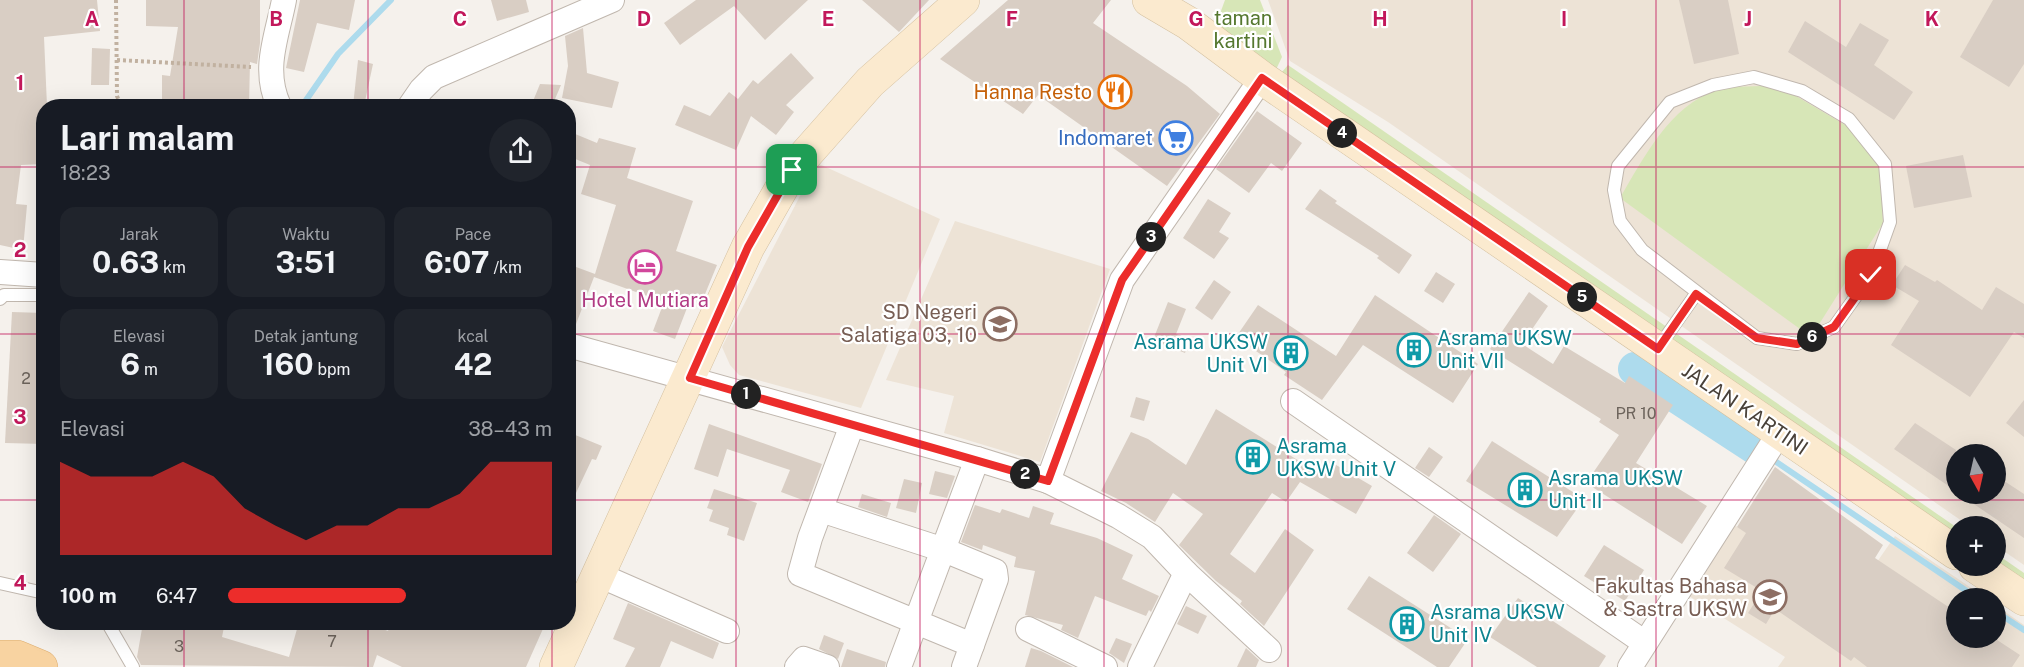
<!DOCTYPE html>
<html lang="id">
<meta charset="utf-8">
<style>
body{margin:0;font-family:"Public Sans",sans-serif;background:#20242c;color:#f1f3f6;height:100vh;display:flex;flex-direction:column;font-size:22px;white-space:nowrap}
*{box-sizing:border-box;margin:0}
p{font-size:20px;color:#9ea1a6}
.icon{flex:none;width:33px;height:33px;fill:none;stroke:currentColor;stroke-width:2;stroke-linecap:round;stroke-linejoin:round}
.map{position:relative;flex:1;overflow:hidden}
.drawer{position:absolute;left:36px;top:99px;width:540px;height:531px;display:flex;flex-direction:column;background:#171b24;border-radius:24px;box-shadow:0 6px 24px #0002}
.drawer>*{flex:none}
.needle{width:39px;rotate:172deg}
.buttons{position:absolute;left:1946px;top:444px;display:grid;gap:12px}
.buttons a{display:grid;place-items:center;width:60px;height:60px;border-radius:50%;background:#171b24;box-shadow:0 6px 24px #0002;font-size:30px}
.pin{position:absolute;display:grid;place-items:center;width:51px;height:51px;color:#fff;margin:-26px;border-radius:12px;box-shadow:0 3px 9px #0006}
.km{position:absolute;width:30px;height:30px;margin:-15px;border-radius:50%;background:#222;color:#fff;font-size:16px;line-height:30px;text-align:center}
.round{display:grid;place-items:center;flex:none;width:63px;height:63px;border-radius:32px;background:#20242c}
.head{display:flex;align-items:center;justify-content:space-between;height:102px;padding:0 24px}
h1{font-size:33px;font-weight:700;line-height:45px}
.metrics{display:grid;grid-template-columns:repeat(3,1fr);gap:9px;height:102px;padding:6px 24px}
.metrics div{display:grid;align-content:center;border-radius:15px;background:#20242c;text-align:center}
.metrics b{font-size:30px;font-weight:700}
.metrics small{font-size:16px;font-weight:400}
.metrics p{font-size:16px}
.chart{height:168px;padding:12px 24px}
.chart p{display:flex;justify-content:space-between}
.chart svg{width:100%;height:108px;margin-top:6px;fill:#ec2d2b;opacity:.7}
ul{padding:0 24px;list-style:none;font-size:20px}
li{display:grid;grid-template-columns:96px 72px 1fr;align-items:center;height:45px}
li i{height:15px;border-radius:8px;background:#ec2d2b}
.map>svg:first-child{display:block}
.education{fill:#ede3d6;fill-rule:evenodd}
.green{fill:#d7e6b7}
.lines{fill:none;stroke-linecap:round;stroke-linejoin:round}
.stream{stroke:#addbed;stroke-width:6}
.river{stroke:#addbed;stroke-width:34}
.building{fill:#d9cec4}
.service-casing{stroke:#c0b7ae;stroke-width:14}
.minor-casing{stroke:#c0b7ae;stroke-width:26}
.secondary-casing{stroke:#d4c0a0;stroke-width:34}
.primary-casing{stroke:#ddae71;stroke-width:34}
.path{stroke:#c1b1a0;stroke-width:4;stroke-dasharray:3 3;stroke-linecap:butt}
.service{stroke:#fff;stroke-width:12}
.minor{stroke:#fff;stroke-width:24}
.secondary{stroke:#fbeacf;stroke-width:33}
.primary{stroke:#f8d3a1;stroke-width:33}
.route-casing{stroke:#fff;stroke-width:12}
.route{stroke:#ec2d2b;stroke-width:8}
.grid{fill:none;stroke:#c2185b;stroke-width:1.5;stroke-opacity:0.55}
.labels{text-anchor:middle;stroke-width:4.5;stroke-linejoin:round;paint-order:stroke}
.number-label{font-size:16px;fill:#6d645c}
.park-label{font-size:20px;fill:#55782f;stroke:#fff}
.food-label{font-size:20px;fill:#c56008;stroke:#fff;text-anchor:end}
.shop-label{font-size:20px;fill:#366cbe;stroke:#fff;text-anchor:end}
.hotel-label{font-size:20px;fill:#b23c85;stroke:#fff}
.education-label{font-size:20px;fill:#785e54;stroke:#fff;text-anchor:end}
.culture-label{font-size:20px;fill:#0d838f;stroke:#fff;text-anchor:start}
.street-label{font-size:20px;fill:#494139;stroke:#fff}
.grid-label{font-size:20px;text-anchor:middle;font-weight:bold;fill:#c2185b;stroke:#fff;stroke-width:4.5;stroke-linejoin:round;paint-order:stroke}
</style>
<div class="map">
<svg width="2024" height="667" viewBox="0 0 2024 667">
<rect width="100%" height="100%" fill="#f5f1ec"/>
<!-- education -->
<g class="education">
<path d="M1268,0H2024V565L1995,545V526H1969L1388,122L1290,61ZM1956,454H1995V494H1956Z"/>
<polygon points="817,163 940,219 861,408 739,375 730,365 722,347"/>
<polygon points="955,221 1110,269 1040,462 944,433 954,396 886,380"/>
<polygon points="1734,525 1852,598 1895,536 1986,598 1956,598 1956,638 1995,638 1995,605 2024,625 2024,667 1778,667 1785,657 1689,596"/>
</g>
<!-- green -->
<g class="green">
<polygon points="1225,0 1260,0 1282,57 1270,82 1211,38"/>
<polygon points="1288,65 1956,527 1956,544 1275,80"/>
<path d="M1777,85L1852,129L1880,167L1883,223L1811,337L1620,198C1643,159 1670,105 1717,90C1735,85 1758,87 1777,85Z"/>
<polygon points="1995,553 2024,573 2024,590 1995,566"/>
</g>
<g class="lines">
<!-- stream -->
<g class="stream">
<polyline points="302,106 338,54 391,0"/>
<polyline points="1769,457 1977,598"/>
<polyline points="1995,611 2024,630"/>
</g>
<!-- river -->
<polyline class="river" points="1635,369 1762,452"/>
</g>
<!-- building -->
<g class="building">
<polygon points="0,0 97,0 100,31 44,37 47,106 44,106 44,164 21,165 16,204 27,205 23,250 0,245"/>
<polygon points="146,0 260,0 260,43 257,64 250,62 249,106 162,106 162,75 170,76 178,27 146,26"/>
<polygon points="300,0 355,0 349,30 317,23 304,72 286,68"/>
<polygon points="491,0 526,0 529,12 497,21"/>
<polygon points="696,0 808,0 765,40 734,6 680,45 664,23"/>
<polygon points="862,0 929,0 899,32"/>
<polygon points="1008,0 1111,0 1093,23 1187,86 1220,114 1167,186 1038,95 1023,114 940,59"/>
<polygon points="1679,0 1728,0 1739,54 1694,64"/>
<polygon points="1993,0 2024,0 2024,64 2009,87 1960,57"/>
<polygon points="1805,21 1846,47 1860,23 1889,40 1874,65 1913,92 1894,120 1788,52"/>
<polygon points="583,28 587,73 619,82 612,108 562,98 568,66 565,36"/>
<polygon points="92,48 110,49 109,85 91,85"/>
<polygon points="791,53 814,78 786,105 794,112 776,135 751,116 736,150 675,125 684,105 710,116 729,92 738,99 753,80 758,84"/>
<polygon points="358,60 373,64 364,106 353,106"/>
<polygon points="540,84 561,85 552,106 531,106"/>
<polygon points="1257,111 1302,143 1282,171 1271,163 1249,193 1216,169"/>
<polygon points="568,131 597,143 599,138 636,148 627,178 693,201 676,251 717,265 703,299 692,295 675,339 653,331 664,302 594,277 573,332 568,331 568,264 595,274 616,205 581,194 590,165 568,156"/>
<polygon points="1963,155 1972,197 1914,208 1906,166"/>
<polygon points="1320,189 1337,201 1335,203 1412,255 1399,274 1377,258 1379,256 1305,209"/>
<polygon points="1208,199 1231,213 1219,232 1229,238 1214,259 1183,238"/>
<polygon points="1905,265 1935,282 1937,280 1982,310 1996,287 2024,304 2024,338 2014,332 1970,397 1891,345 1919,301 1892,285"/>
<polygon points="1436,272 1455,284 1443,303 1424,291"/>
<polygon points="1214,280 1231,292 1212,320 1195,308"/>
<polygon points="1529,292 1548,306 1522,344 1553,364 1564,346 1625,383 1629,376 1673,405 1636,463 1707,506 1682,544 1586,483 1619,435 1599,422 1601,419 1490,349"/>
<polygon points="1375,295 1478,364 1453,403 1363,345 1322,400 1284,375 1286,372 1236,337 1258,305 1336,356"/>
<polygon points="1168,302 1186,309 1176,334 1190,339 1185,353 1153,340"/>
<polygon points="12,312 44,313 44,444 5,443"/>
<polygon points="1136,397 1150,401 1144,421 1130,417"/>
<polygon points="2024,400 2024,437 2006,423"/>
<polygon points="1216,409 1323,476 1331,462 1372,486 1356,514 1300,482 1286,502 1272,493 1230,554 1255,573 1285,529 1314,550 1264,626 1240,604 1242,601 1216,581 1179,545 1203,514 1173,493 1155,522 1126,503 1101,491 1131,432 1148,439 1186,465"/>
<polygon points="1915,423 1956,450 1956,491 1894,449"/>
<polygon points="709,424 822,464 808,502 781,492 790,470 727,449 718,477 694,469"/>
<polygon points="568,432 602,446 596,460 592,459 568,510"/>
<polygon points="1492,441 1584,499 1557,537 1466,481"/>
<polygon points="1429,447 1443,457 1429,477 1415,468"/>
<polygon points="1775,467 1883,545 1875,558 1956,612 1956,638 1994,638 2020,655 2012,667 1867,667 1854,657 1851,661 1775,609 1766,624 1748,613 1762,591 1724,568 1746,533 1737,527"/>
<polygon points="935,471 955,476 947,498 929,494"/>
<polygon points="1995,475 2024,494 2024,538 1959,494 1995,494"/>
<polygon points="904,479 922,483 916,513 896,508"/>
<polygon points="714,489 757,503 744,541 727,535 729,528 709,521 713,510 707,508"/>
<polygon points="862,494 891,503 887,517 858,507"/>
<polygon points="975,505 1000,513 1002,509 1029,518 1033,506 1054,513 1050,524 1097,538 1133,555 1122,579 1159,596 1151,612 1149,610 1146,616 1095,596 1078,638 1061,630 1063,625 1025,615 1035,571 1014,567 1016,557 983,545 982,550 961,542"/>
<polygon points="1434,515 1461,534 1433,572 1407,553"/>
<polygon points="1604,545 1644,570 1625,601 1584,576"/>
<polygon points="1369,576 1468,639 1449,667 1437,667 1347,609"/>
<polygon points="1518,598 1606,656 1599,667 1537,667 1490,637"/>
<polygon points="628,603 719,643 713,659 671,641 660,667 625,667 635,648 613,639"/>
<polygon points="1186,606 1207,616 1198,634 1177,624"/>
<polygon points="178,622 225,622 222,637 289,657 299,622 363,622 388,631 392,622 546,622 526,667 402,667 377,655 373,667 141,665 137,657 143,623 177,628"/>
<polygon points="824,635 844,643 838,659 819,649"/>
<polygon points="1116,638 1132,644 1124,663 1109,653"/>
<polygon points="1031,648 1041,651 1073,667 1025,667"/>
<polygon points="1246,648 1259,660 1256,667 1237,667"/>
<polygon points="847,649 886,662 885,667 841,667"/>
</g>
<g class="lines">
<!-- service casing -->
<g class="service-casing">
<g id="service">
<polygon points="1754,77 1802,91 1849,119 1885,164 1890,222 1871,275 1834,327 1797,344 1757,338 1642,250 1620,221 1614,190 1618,166 1670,102 1713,85"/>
<polyline points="0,299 4,295 44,295"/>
<polyline points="1658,348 1696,294"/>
<polyline points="0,583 44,593"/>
<polyline points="107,622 133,667"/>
</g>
</g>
<!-- minor casing -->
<g class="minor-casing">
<g id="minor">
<path d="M279,106C262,69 277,37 284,0"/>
<polyline points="410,106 421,90 434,77 612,0"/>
<polyline points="0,272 44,275"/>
<polyline points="568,345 977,459 1048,481 1122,280 1262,78"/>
<polyline points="1293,401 1645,643"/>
<polyline points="852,425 810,538 800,574 972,645"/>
<polyline points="1048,481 1118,516 1152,537 1186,573 1269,650"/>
<polyline points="821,510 944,550 995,571 996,579 964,667"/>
<polyline points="599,575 727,631"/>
<polyline points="1028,629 1105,667"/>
<polyline points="797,667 804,659 827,667"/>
<polyline points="899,667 977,459"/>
<polyline points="1140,667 1186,573"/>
<polyline points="1630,667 1780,432"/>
</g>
</g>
<!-- secondary casing -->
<g class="secondary-casing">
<g id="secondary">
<polyline points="1149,0 1188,23 1262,78 1956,553"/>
<polyline points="1975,566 2024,599"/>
<polyline points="556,667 748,247 792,170 870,82 963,0"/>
</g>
</g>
<!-- primary casing -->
<g class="primary-casing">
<polyline id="primary" points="0,657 17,657 41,667"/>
</g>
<!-- path -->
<g class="path">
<polyline points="116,0 117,96 121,106"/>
<polyline points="117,60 251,67"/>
</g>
<!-- service -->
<use href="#service" class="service"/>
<!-- minor -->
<use href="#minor" class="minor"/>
<!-- secondary -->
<use href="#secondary" class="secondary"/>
<!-- primary -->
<use href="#primary" class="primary"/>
</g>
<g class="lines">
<!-- route casing -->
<g class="route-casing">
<polyline id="route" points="792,170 748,247 690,378 1048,481 1122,280 1262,78 1658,349 1696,294 1757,338 1797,344 1834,327 1871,275"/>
</g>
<!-- route -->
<use href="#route" class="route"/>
</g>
<!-- grid -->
<path class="grid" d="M184,0V106M368,0V106M552,0V106M736,0V667M920,0V667M1104,0V667M1288,0V667M1472,0V667M1656,0V667M1840,0V667M0,167H44M568,167H2024M0,334H44M568,334H2024M0,500H44M568,500H2024M184,622V667M368,622V667M552,622V667"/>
<!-- icons -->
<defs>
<g id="restaurant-ring" transform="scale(1.725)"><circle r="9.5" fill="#fff" stroke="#e8710a" stroke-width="1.5"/><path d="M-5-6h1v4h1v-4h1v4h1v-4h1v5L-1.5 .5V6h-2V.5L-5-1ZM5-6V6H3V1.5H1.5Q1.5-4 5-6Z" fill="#e8710a"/></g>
<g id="supermarket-ring" transform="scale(1.725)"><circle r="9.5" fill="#fff" stroke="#3f7fe0" stroke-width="1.5"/><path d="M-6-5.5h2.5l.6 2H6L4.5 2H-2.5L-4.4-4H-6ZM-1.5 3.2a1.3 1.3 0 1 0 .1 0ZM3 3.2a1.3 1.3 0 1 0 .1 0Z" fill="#3f7fe0"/></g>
<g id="hotel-ring" transform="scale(1.725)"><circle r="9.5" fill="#fff" stroke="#d1479c" stroke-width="1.5"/><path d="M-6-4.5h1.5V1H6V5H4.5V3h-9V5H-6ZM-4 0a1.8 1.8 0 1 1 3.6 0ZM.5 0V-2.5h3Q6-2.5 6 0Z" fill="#d1479c"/></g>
<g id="school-ring" transform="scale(1.725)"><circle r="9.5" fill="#fff" stroke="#8d6e63" stroke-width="1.5"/><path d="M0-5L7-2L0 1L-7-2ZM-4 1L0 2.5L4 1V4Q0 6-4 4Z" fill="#8d6e63"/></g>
<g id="building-ring" transform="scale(1.725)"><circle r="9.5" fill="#fff" stroke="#0f9aa8" stroke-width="1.5"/><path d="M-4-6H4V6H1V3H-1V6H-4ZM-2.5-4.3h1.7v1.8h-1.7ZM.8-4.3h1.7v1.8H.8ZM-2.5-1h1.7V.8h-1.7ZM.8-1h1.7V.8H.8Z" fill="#0f9aa8"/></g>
<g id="university-ring" transform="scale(1.725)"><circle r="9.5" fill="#fff" stroke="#8d6e63" stroke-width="1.5"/><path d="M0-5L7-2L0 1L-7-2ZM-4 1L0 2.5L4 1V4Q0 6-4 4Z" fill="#8d6e63"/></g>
</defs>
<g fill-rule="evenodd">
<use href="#restaurant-ring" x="1115" y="92"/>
<use href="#supermarket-ring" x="1176" y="138"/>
<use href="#hotel-ring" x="645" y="267"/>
<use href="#school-ring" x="1000" y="324"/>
<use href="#building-ring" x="1414" y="350"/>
<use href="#building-ring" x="1291" y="353"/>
<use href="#building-ring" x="1253" y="457"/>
<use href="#building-ring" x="1525" y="490"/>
<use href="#university-ring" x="1770" y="597"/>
<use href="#building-ring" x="1407" y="624"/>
</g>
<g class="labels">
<!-- number labels -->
<g class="number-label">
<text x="26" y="384">2</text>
<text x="1636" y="419">PR 10</text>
<text x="332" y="647">7</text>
<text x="179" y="652">3</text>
</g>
<!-- park labels -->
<g class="park-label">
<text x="1243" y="25">taman<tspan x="1243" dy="23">kartini</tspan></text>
</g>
<!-- food labels -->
<g class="food-label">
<text x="1092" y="99">Hanna Resto</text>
</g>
<!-- shop labels -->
<g class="shop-label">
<text x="1153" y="145">Indomaret</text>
</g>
<!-- hotel labels -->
<g class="hotel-label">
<text x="645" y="307">Hotel Mutiara</text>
</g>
<!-- education labels -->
<g class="education-label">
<text x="977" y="319">SD Negeri<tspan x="977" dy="23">Salatiga 03, 10</tspan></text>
<text x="1747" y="593">Fakultas Bahasa<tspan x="1747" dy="23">&amp; Sastra UKSW</tspan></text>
</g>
<!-- culture labels -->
<g class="culture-label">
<text x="1437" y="345">Asrama UKSW<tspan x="1437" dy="23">Unit VII</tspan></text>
<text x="1268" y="349" text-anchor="end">Asrama UKSW<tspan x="1268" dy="23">Unit VI</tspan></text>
<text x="1276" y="453">Asrama<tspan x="1276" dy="23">UKSW Unit V</tspan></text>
<text x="1548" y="485">Asrama UKSW<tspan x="1548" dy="23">Unit II</tspan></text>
<text x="1430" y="619">Asrama UKSW<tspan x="1430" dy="23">Unit IV</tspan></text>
</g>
<!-- street labels -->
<g class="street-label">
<text transform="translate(1745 409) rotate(34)" y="7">JALAN KARTINI</text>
</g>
</g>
<g class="grid-label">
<text x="92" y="26">A</text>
<text x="276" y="26">B</text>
<text x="460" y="26">C</text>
<text x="644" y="26">D</text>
<text x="828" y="26">E</text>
<text x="1012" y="26">F</text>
<text x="1196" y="26">G</text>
<text x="1380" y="26">H</text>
<text x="1564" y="26">I</text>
<text x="1748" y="26">J</text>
<text x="1932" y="26">K</text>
<text x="20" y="90">1</text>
<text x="20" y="257">2</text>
<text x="20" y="424">3</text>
<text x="20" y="590">4</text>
</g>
</svg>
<div class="buttons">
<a><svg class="needle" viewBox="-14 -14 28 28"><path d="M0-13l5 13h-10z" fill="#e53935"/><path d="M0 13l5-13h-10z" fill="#9ea1a6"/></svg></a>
<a>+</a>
<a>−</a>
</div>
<div class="pin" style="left:792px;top:170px;background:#1e9e55"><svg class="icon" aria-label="arrive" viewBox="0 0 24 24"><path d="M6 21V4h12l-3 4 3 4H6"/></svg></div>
<div class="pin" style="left:1871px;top:275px;background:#d93025"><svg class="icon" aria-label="check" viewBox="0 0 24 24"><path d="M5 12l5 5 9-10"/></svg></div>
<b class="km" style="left:746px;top:394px">1</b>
<b class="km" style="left:1025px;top:474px">2</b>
<b class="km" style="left:1151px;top:237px">3</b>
<b class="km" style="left:1342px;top:133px">4</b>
<b class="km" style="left:1582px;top:297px">5</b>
<b class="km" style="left:1812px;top:337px">6</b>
<section class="drawer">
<div class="head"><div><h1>Lari malam</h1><p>18:23</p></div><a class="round"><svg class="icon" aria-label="share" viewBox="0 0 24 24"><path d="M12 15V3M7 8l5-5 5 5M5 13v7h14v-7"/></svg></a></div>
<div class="metrics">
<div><p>Jarak</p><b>0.63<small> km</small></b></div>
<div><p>Waktu</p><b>3:51</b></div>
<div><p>Pace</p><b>6:07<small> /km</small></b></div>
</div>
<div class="metrics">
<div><p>Elevasi</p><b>6<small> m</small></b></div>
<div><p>Detak jantung</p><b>160<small> bpm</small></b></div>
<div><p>kcal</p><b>42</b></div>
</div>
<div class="chart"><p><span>Elevasi</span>38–43 m</p>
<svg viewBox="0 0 160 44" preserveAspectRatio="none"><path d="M0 44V6L10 12L20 12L30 12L40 6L50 12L60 25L70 32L80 38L90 32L100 32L110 25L120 25L130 19L140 6L150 6L160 6V44z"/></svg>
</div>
<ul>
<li><b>100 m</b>6:47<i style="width:55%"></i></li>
</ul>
</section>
</div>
